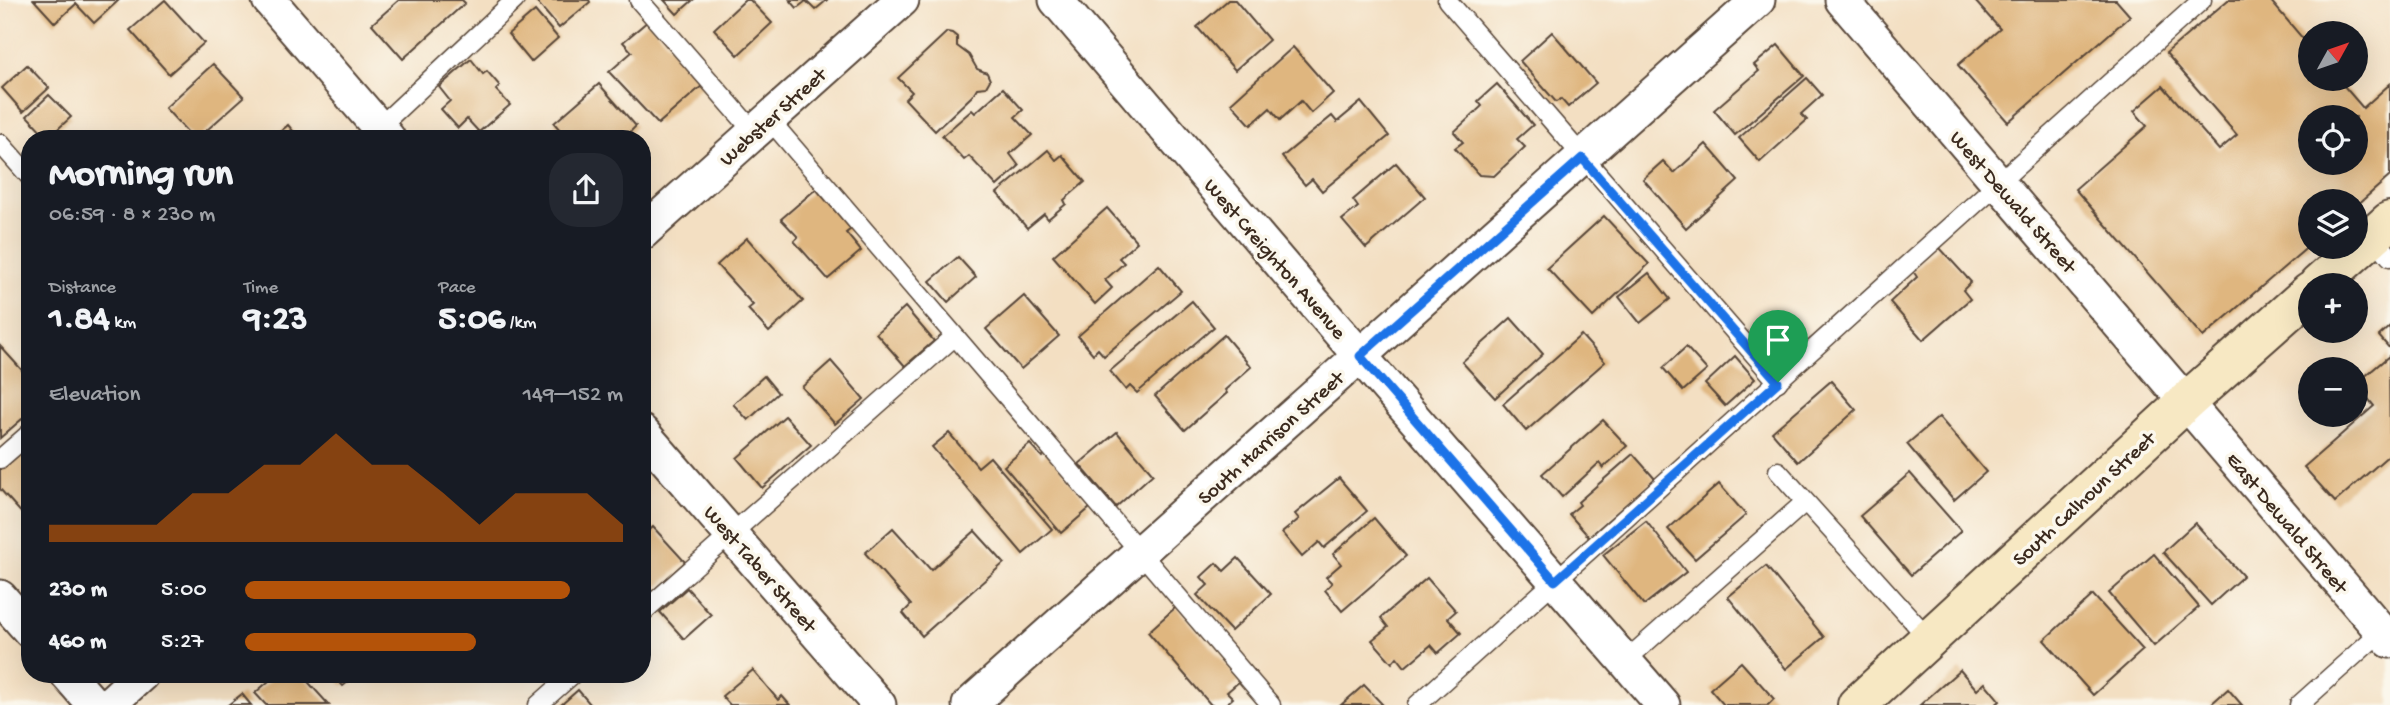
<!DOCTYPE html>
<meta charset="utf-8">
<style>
body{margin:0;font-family:"Gochi Hand",sans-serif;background:#242831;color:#f1f3f6;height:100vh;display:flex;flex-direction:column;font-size:26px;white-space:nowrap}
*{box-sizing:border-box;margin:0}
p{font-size:23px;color:#9ea1a6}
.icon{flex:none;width:38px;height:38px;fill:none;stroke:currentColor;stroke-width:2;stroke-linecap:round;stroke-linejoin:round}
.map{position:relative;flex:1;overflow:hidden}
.panel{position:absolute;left:21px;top:130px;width:630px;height:553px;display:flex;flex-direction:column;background:#171b24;border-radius:28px;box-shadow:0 7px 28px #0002}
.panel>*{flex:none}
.needle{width:46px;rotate:50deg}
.controls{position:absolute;left:2298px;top:21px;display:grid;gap:14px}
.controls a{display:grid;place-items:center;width:70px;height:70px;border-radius:50%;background:#171b24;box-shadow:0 7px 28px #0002;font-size:35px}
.pin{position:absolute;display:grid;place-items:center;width:60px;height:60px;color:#fff;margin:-72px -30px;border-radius:50% 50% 50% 0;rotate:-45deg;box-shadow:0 0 7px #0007}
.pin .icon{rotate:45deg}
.round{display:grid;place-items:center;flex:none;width:74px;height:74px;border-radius:28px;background:#242831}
.head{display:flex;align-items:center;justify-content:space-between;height:119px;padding:0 28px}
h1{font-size:38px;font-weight:700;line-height:52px}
.metrics{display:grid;grid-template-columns:repeat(3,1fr);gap:10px;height:119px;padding:7px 28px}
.metrics div{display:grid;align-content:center}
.metrics b{font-size:35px;font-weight:700}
.metrics small{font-size:19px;font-weight:400}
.metrics p{font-size:19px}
.chart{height:196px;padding:14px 28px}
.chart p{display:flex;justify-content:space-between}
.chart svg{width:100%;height:126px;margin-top:7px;fill:#b45309;opacity:.7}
ul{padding:0 28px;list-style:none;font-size:23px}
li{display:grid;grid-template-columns:112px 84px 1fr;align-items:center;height:52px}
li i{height:18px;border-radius:9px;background:#b45309}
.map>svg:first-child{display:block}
.building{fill:#dfb67f;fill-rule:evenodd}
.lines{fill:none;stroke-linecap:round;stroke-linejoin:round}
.lane-casing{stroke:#574537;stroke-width:21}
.street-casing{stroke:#574537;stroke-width:37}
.secondary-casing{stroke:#574537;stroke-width:42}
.lane{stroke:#fff;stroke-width:18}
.street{stroke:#fff;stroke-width:33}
.secondary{stroke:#f7e8c3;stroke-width:38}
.route-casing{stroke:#fff;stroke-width:14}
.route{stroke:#1a73e8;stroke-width:9}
.labels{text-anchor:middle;stroke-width:7;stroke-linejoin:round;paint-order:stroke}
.street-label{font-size:21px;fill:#3b2a1e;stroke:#fbf7ec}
</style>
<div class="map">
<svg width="2390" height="705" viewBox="0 0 2390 705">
<rect width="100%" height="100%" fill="#fbf7ec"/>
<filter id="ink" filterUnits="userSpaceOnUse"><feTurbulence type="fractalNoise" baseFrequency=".0143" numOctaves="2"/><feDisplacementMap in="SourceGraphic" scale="14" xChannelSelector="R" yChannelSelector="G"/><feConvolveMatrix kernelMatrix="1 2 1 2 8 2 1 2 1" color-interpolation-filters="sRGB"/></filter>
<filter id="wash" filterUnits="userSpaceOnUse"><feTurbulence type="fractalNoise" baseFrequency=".00686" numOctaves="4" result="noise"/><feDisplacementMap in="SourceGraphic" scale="28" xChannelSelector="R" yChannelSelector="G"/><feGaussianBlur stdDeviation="1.57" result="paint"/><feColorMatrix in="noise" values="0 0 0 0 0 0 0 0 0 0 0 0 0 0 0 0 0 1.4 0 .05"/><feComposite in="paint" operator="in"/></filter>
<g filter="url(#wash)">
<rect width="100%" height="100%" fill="#f3dfc2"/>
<g id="blocks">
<!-- building -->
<g class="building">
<polygon points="34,0 119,0 94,23 76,4 55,23"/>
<polygon points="165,0 204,43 169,74 130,30"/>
<polygon points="399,0 462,0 465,3 403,59 372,24"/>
<polygon points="535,0 589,0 590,2 559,28"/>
<polygon points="664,0 693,0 677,14"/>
<polygon points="745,0 750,0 772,23 738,55 714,29"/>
<polygon points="790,0 827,0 815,10 806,1 797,8"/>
<polygon points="1228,0 1235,0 1269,40 1235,70 1197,27"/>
<polygon points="1977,0 2116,0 2130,16 2008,122 1958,65 2000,29 1975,1"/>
<path d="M2228,0H2270L2310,47V79H2338L2363,108L2390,84V176L2356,206V201H2310V245L2203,337L2075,189L2147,126L2134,111L2163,86L2219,150L2237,135L2166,53ZM2310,117H2356V163H2310Z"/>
<polygon points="535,11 558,38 531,62 508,34"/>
<polygon points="648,21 703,85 658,124 609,72 632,52 623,42"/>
<polygon points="947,32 952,33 957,37 957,46 969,55 977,69 987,73 990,80 986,87 977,88 972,96 935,131 905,99 912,92 898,78"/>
<polygon points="1552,32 1596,83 1568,107 1561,99 1556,102 1520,61"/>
<polygon points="1778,45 1804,76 1735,135 1714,110 1759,71 1754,65"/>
<polygon points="1293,47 1333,93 1311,113 1301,101 1280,120 1270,108 1251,125 1231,103"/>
<polygon points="471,59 483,74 487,71 500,86 496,90 510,105 479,132 467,119 458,128 441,109 450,101 439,87"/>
<polygon points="213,64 244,97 198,138 193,138 165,108"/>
<polygon points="27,65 49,88 23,112 2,88"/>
<polygon points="1807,78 1822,95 1801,114 1807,120 1760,162 1739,138"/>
<polygon points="599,84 636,126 630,132 635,138 567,138 554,123"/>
<polygon points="1497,84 1533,125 1517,139 1525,147 1494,176 1479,175 1455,148 1463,142 1454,132 1482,106 1478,101"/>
<polygon points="1003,88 1023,110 1015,117 1032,135 1010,154 1019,166 997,186 969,156 964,160 942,136 972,110 975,113"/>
<polygon points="49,95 71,117 48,138 27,116"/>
<polygon points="1361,102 1389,136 1322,191 1312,179 1305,185 1282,157 1332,116 1337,122"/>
<polygon points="288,125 299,138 273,138"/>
<polygon points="1706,144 1738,181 1686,228 1643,179 1663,161 1674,173"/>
<polygon points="1048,150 1056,160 1062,155 1085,182 1064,200 1066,204 1048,219 1044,214 1027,228 997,193"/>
<polygon points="1396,163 1425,197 1366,248 1342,220 1358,207 1353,200"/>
<polygon points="816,189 851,229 846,233 861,251 828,279 794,241 798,237 781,219"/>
<polygon points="1107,208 1137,242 1119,258 1124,263 1105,280 1112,288 1095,304 1053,256"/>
<polygon points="1604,216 1649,264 1593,317 1547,268"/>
<polygon points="747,238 803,301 769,332 748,309 753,305 717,265"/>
<polygon points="1939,247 1971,282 1963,290 1970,299 1923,340 1890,302 1917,277 1913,271"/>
<polygon points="958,257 976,277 948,302 930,281"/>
<polygon points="1159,265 1181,291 1104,356 1098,349 1093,354 1078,336"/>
<polygon points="1649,273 1670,299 1640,323 1619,297"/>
<polygon points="1024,296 1059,336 1021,369 986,329"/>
<polygon points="1192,301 1214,327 1137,393 1130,386 1126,390 1110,371"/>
<polygon points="905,307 934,341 905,366 876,333"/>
<polygon points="1511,318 1543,354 1495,398 1462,362"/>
<polygon points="2390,326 2390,349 2379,336"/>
<polygon points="1224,335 1251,367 1225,390 1227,393 1185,430 1155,396"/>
<polygon points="1581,335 1605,362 1526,431 1503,404"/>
<polygon points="0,346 30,379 30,412 0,438"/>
<polygon points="1686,347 1707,370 1683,391 1663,368"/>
<polygon points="1735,356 1755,379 1725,406 1705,384"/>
<polygon points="2389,356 2390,454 2335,502 2304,467 2374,406 2356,384"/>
<polygon points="831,361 864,399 835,424 802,387"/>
<polygon points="764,376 778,393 748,420 733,404"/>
<polygon points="1831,381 1856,410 1798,462 1772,432"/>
<polygon points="785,416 811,445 762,488 737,458"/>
<polygon points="1939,417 1986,472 1954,500 1907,444"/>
<polygon points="1603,420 1627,446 1603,468 1599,463 1562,497 1542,474"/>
<polygon points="1117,432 1153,474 1116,507 1079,464"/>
<polygon points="949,433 978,467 990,457 1052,529 1023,554 932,447"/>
<polygon points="30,440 30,513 25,517 0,489 0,468"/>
<polygon points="1030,444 1042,457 1047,452 1091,507 1061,533 1004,466"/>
<polygon points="1633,454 1655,479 1589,537 1569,514 1580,505 1578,502"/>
<polygon points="1910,473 1961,531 1911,575 1860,516"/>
<polygon points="1339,478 1367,511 1324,548 1319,542 1302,557 1282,533 1299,519 1295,514"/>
<polygon points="1719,484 1746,515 1695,559 1668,529"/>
<polygon points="1374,518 1406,556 1342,611 1325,590 1332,583 1326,577 1341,564 1333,554"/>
<polygon points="1646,521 1686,572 1644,605 1603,555"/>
<polygon points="2195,523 2243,576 2211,605 2163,552"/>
<polygon points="653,527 685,562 652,592 642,581 642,537"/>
<polygon points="893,528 931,570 975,531 1004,563 922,636 903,613 911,605 865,553"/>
<polygon points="2154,554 2199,607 2154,646 2109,593"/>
<polygon points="1238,558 1271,594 1231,631 1197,595 1208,585 1201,577 1216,563 1224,571"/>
<polygon points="1766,566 1824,637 1786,669 1728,597"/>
<polygon points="1427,578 1456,611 1448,618 1461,633 1438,653 1431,645 1405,667 1397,657 1392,663 1372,640 1388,627 1381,618"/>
<polygon points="687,588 711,615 684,639 660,612"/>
<polygon points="2093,595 2143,650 2093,695 2044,640"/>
<polygon points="1176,607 1240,681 1227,692 1233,698 1225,705 1211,705 1148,632"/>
<polygon points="1741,662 1774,699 1768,705 1724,705 1710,689"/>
<polygon points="753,670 778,700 782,696 790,705 730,705 722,696"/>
<polygon points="1960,670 1977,690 1985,683 2000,701 1995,705 1920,705"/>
<polygon points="277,674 301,674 329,705 266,705 255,693"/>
<polygon points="332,674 358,674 343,686"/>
<polygon points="1364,685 1383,705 1341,705"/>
<polygon points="2228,689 2242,705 2210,705"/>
<polygon points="578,690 591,705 561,705"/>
<polygon points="242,694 251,705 228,705"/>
</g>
</g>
</g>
<g filter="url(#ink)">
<use href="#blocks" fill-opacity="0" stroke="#574537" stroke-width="2"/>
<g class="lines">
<!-- lane casing -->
<g class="lane-casing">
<g id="lane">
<polyline points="639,0 754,132"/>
<polyline points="1447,0 1778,382"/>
<polyline points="769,119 1271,705"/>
<polyline points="375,131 515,0"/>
<polyline points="0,143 30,177"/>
<polyline points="2373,236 2390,257"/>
<polyline points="0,459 30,433"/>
<polyline points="1778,471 1929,639"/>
<polyline points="642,613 954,337"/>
<polyline points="1625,661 1805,502"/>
<polyline points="538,705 573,674"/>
<polyline points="1417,705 2202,0"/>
<polyline points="2299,705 2385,628"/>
</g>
</g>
<!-- street casing -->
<g class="street-casing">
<g id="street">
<polyline points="269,0 388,138"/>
<polyline points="1056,0 1334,326 1663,705"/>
<polyline points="1842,0 2390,641"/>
<polyline points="642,233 902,0"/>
<polyline points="642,432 879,705"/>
<polyline points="0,597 30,631"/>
<polyline points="67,674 94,705"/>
<polyline points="108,705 142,674"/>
<polyline points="969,705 1758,0"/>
</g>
</g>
<!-- secondary casing -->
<g class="secondary-casing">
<g id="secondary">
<polyline points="2318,285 2390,221"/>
<polyline points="1857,705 2186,402 2310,292"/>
</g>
</g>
<!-- lane -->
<use href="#lane" class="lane"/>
<!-- street -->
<use href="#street" class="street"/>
<!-- secondary -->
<use href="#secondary" class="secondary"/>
</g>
</g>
<g class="lines" filter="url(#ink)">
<!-- route casing -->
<g class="route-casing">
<polygon id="route" points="1582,158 1778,382 1555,581 1360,356"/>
</g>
<!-- route -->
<use href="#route" class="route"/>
</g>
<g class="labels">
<!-- street labels -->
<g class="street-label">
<text transform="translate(772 116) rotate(-42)" y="7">Webster Street</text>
<text transform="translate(2014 201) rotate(49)" y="7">West Dewald Street</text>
<text transform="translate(1276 258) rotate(49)" y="7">West Creighton Avenue</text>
<text transform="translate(1270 437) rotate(-42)" y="7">South Harrison Street</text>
<text transform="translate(2083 498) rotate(-43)" y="7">South Calhoun Street</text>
<text transform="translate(2288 522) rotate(50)" y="7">East Dewald Street</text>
<text transform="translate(761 568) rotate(49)" y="7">West Taber Street</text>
</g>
</g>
</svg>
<div class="controls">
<a><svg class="needle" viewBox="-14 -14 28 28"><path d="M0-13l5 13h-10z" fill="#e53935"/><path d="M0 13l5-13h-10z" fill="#9ea1a6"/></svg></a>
<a><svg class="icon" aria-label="locate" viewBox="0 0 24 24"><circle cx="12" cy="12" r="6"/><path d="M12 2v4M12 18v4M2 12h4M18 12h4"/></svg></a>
<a><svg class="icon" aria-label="layers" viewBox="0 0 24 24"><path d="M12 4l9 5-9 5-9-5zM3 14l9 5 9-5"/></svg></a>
<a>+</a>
<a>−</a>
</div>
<div class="pin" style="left:1778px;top:382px;background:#1e9e55"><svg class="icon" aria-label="arrive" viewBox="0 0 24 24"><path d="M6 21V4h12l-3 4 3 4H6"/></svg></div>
<section class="panel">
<div class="head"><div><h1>Morning run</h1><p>06:59 · 8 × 230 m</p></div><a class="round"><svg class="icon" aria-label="share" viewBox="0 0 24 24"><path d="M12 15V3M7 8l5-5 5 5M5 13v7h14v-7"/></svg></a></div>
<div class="metrics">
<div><p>Distance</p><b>1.84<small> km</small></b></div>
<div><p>Time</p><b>9:23</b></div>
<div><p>Pace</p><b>5:06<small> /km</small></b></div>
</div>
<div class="chart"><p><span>Elevation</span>149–152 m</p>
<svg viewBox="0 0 160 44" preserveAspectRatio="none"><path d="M0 44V38L10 38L20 38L30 38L40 27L50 27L60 17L70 17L80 6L90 17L100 17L110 27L120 38L130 27L140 27L150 27L160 38V44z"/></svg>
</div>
<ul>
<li><b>230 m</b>5:00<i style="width:86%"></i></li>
<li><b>460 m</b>5:27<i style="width:61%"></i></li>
</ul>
</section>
</div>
